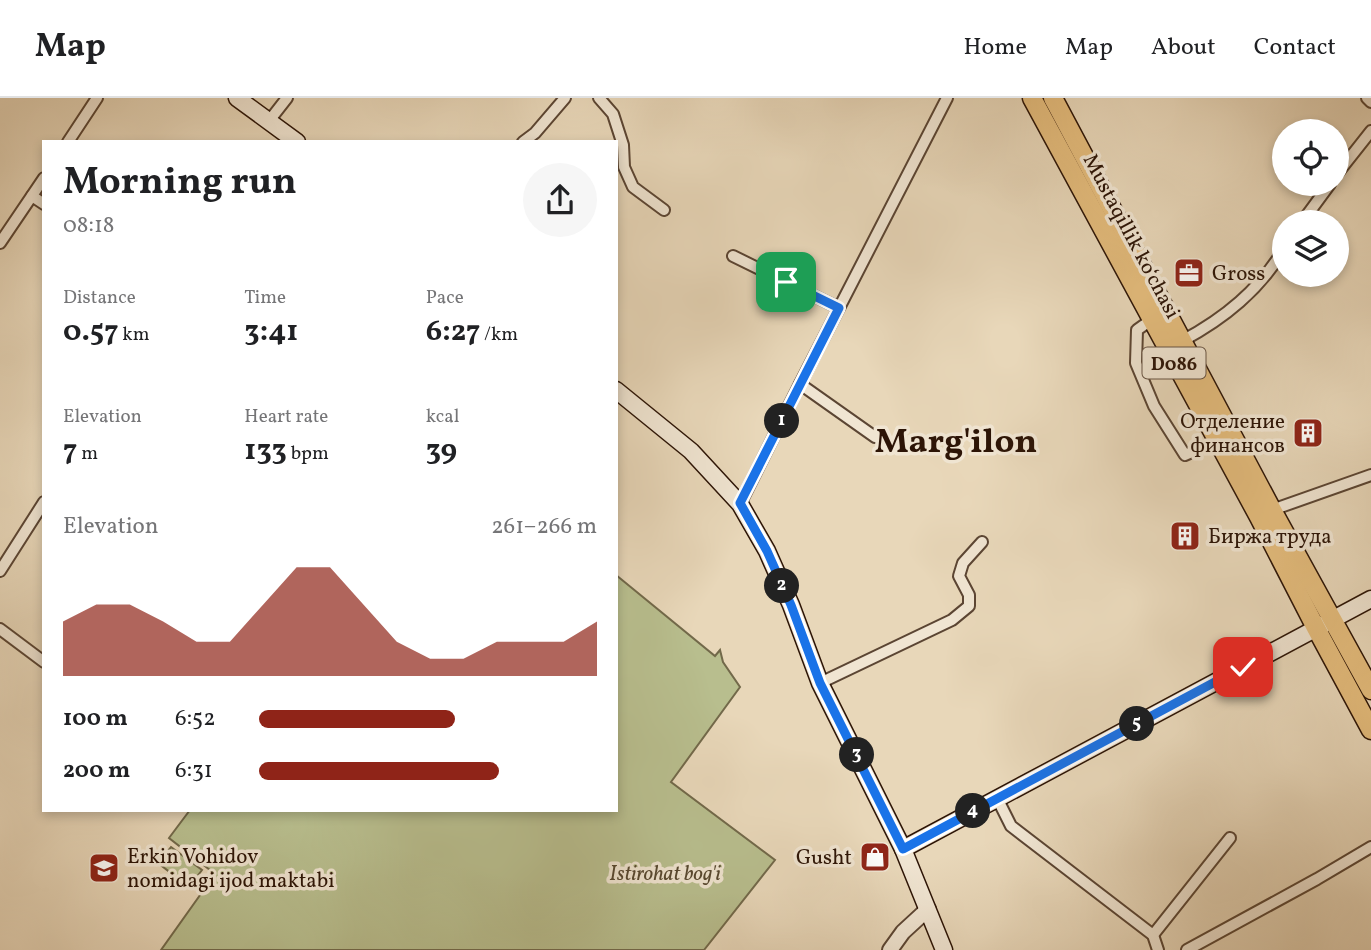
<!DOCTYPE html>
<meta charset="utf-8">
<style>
body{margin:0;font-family:Vollkorn,serif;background:#f6f6f6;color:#202124;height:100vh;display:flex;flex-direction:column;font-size:26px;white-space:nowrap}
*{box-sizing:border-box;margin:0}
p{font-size:23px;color:#757577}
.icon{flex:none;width:38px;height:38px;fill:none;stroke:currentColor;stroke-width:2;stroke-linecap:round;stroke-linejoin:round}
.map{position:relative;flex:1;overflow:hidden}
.side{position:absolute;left:42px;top:42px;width:576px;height:672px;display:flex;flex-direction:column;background:#fff;border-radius:0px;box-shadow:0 4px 10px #0003}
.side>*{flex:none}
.fabs{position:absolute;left:1272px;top:21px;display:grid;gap:14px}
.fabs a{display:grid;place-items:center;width:77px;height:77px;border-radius:50%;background:#fff;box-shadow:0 4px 10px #0003;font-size:35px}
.pin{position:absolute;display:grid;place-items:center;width:60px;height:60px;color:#fff;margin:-30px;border-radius:14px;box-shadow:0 4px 10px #0006}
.km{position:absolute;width:35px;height:35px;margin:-18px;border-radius:50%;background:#222;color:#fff;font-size:19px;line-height:35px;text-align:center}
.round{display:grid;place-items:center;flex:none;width:74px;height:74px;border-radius:37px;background:#f6f6f6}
.headline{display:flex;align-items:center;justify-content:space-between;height:119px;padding:0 21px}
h1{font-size:38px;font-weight:700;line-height:52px}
.metrics{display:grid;grid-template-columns:repeat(3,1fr);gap:10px;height:119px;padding:7px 21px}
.metrics div{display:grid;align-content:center}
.metrics b{font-size:30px;font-weight:700}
.metrics small{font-size:19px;font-weight:400}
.metrics p{font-size:19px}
.chart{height:196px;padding:14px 21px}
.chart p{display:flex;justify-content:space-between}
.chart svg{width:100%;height:126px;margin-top:7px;fill:#8f2418;opacity:.7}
ul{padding:0 21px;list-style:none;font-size:23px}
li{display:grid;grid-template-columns:112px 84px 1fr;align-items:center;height:52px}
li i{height:18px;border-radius:9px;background:#8f2418}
header{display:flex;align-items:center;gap:42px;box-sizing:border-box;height:98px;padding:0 35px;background:#fff;border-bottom:2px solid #e0e0e0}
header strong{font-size:33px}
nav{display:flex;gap:38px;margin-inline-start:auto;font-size:24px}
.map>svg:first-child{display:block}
.green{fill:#b8be8e;stroke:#72694a;stroke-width:2}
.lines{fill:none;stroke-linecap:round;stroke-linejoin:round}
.minor-casing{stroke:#5b4533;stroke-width:14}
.tertiary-casing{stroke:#5b4533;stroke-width:18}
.secondary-casing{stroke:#2c1406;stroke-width:19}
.primary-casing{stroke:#2c1406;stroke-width:21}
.minor{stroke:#f0e5d2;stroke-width:10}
.tertiary{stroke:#f0e5d2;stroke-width:14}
.secondary{stroke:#f0e5d2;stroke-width:16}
.primary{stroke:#e4bc7c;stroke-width:18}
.route-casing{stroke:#fff;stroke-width:14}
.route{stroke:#1a73e8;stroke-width:9}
.labels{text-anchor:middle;stroke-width:7;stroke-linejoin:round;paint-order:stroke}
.shield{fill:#f0e5d2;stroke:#675343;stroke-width:2}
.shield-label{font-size:19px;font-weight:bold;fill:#2c1406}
.street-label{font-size:21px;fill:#2c1406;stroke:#f0e5d2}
.poi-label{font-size:21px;fill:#2c1406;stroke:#f0e5d2;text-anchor:start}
.park-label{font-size:21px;font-style:italic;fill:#56472f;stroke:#f0e5d2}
.town-label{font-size:35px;font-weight:bold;fill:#2c1406;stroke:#f0e5d2}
</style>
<header>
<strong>Map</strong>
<nav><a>Home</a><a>Map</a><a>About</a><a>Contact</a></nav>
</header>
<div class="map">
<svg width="1371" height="852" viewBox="0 0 1371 852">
<rect width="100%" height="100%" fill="#e8d7b9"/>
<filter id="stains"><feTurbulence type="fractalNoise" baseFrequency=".00286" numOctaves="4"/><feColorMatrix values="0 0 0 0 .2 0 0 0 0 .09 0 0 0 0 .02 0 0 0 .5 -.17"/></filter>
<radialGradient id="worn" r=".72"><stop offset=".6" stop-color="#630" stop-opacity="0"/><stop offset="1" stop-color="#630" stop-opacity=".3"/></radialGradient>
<!-- green -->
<g class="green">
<polygon points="616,477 715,558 720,552 723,564 740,589 671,684 775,762 704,852 161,852 215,776 169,740 190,712 616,712"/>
<polygon points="171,749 202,772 189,789 158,765"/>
</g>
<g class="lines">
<!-- minor casing -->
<g class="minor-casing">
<g id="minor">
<polyline points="599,0 613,16 623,47 624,69 633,89 664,112"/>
<polyline points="1367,0 1371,4"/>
<polyline points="269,23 287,0"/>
<polyline points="68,44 97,0"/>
<polyline points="523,44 535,35 565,0"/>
<polyline points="1337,76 1371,33"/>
<polyline points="32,98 44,106"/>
<polyline points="1302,124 1330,86"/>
<polyline points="0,145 44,80"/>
<polyline points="733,158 839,210"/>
<polyline points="1151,222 1137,232 1136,265 1154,308 1185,357 1217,343"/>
<path d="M1182,243C1225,220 1259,192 1284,151"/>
<polyline points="800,286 875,339"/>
<polyline points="740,406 800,286 947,0"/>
<polyline points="1272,412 1371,377"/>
<polyline points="0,473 44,404"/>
<polyline points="0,531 44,564"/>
<polyline points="820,585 952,522 969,508 969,497 959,478 963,465 982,444"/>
<polyline points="997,700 1011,728 1153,837 1158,852"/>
<polyline points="1153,837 1230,740"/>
<polyline points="1187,852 1317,781 1371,749"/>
</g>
</g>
<!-- tertiary casing -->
<g class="tertiary-casing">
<polyline id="tertiary" points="890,852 903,834 928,811"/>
</g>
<!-- secondary casing -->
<g class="secondary-casing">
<g id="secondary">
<polyline points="237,0 297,44"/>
<polyline points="616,292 691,353 740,406 767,453 791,507 820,585 903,751 944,852"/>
<polyline points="903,751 1371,501"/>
</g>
</g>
<!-- primary casing -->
<g class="primary-casing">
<g id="primary">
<polyline points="1032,0 1259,419 1316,530 1371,632"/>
<polyline points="1053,0 1272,412 1371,592"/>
</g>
</g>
<!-- minor -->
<use href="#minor" class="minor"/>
<!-- tertiary -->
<use href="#tertiary" class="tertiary"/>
<!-- secondary -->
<use href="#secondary" class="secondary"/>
<!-- primary -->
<use href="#primary" class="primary"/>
</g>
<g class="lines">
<!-- route casing -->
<g class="route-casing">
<polyline id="route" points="786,184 839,210 740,405 767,453 791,507 820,585 903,751 1243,569"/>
</g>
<!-- route -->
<use href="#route" class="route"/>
</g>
<!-- icons -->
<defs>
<g id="office-square" transform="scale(1.575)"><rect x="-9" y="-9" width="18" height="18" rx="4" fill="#8f2418" stroke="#f0e5d2"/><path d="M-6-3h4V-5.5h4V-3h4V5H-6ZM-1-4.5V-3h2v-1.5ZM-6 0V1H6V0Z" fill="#fff"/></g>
<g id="building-square" transform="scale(1.575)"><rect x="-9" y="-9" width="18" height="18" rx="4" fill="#8f2418" stroke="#f0e5d2"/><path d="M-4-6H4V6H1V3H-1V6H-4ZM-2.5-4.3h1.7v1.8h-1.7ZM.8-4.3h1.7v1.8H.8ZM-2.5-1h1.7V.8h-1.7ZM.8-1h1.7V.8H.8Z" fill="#fff"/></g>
<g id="shop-square" transform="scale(1.575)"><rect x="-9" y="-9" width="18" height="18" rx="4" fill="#8f2418" stroke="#f0e5d2"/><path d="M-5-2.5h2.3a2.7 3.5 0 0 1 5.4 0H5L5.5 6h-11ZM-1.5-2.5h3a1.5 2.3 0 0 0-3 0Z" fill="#fff"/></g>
<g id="school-square" transform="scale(1.575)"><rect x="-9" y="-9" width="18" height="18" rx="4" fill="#8f2418" stroke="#f0e5d2"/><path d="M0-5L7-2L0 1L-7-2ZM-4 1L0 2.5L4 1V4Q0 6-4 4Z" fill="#fff"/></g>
</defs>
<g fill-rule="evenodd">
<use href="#office-square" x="1189" y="175"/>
<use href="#building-square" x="1308" y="335"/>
<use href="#building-square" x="1185" y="438"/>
<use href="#shop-square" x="875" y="759"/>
<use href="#school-square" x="104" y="770"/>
</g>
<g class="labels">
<!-- shield labels -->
<rect class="shield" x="1142.5" y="249.5" width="63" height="31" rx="5"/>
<g class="shield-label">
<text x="1174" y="272">D086</text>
</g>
<!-- street labels -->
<g class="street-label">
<text transform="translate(1132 138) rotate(62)" y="7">Mustaqillik koʻchasi</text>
</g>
<!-- poi labels -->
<g class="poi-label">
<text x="1212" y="182">Gross</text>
<text x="1285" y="330" text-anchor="end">Отделение<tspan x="1285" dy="24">финансов</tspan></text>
<text x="1208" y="445">Биржа труда</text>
<text x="127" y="765">Erkin Vohidov<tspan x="127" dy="24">nomidagi ijod maktabi</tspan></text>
<text x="852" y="766" text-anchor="end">Gusht</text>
</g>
<!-- park labels -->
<g class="park-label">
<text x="665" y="782">Istirohat bog'i</text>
</g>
<!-- town labels -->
<g class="town-label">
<text x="956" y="354">Marg'ilon</text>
</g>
</g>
<rect width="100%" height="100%" filter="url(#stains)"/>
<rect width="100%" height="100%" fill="url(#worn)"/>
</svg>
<div class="fabs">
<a><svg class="icon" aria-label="locate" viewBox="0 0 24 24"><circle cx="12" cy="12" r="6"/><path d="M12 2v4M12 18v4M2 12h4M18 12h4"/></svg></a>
<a><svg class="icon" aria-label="layers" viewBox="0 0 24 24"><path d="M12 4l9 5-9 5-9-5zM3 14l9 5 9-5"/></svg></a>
</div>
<div class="pin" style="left:786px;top:184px;background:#1e9e55"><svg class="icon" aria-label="arrive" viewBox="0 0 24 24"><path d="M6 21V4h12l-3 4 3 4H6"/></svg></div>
<div class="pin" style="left:1243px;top:569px;background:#d93025"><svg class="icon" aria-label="check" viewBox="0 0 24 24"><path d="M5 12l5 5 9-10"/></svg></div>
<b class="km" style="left:782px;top:323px">1</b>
<b class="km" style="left:782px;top:488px">2</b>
<b class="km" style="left:857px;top:657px">3</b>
<b class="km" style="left:973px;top:713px">4</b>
<b class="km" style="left:1137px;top:626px">5</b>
<section class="side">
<div class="headline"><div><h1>Morning run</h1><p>08:18</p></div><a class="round"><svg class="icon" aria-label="share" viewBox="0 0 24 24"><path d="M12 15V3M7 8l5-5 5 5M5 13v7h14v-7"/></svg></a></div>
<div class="metrics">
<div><p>Distance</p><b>0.57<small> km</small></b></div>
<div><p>Time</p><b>3:41</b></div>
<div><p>Pace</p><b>6:27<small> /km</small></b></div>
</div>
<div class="metrics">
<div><p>Elevation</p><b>7<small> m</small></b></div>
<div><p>Heart rate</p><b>133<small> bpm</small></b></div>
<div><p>kcal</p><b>39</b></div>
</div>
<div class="chart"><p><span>Elevation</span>261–266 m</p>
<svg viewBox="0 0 160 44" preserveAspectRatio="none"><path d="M0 44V25L10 19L20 19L30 25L40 32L50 32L60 19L70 6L80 6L90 19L100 32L110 38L120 38L130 32L140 32L150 32L160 25V44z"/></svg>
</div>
<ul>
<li><b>100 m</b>6:52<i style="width:58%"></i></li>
<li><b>200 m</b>6:31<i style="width:71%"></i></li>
</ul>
</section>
</div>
